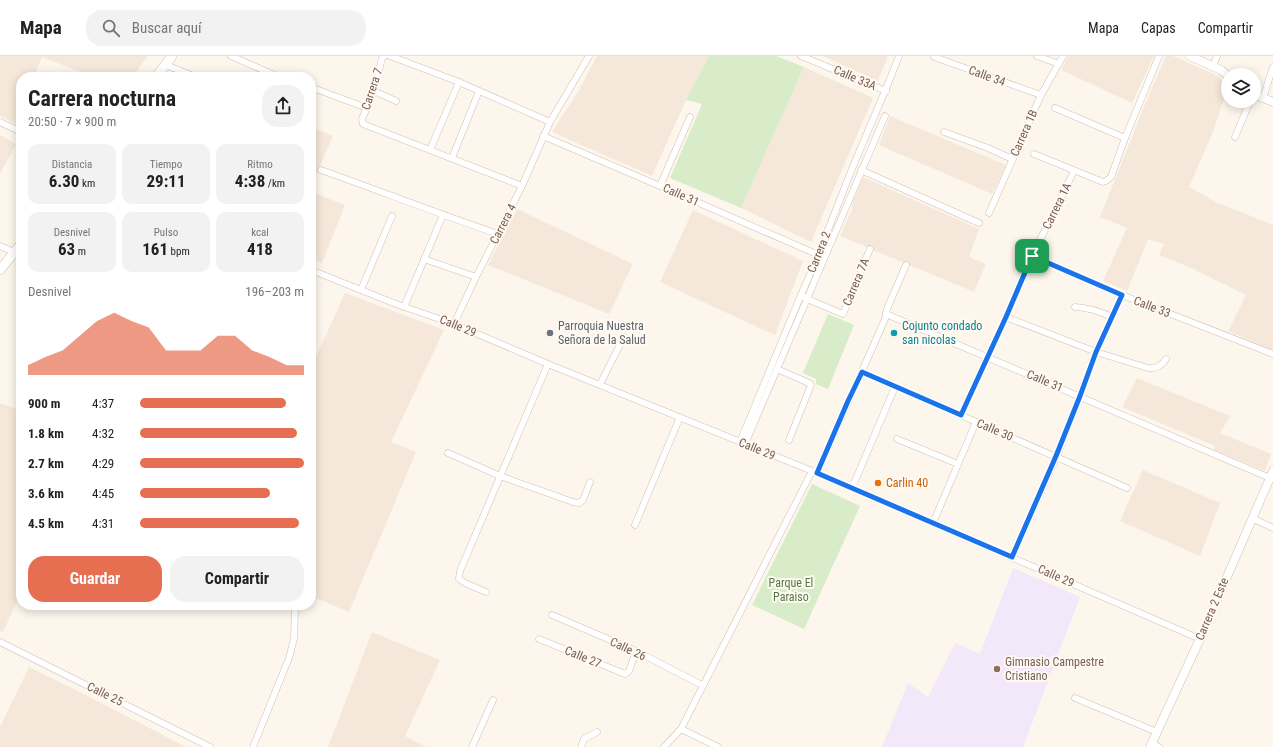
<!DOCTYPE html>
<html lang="es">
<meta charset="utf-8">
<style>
body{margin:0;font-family:"Roboto Condensed",sans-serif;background:#f2f2f2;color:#222;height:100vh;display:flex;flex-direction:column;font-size:15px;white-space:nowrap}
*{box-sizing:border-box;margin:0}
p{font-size:13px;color:#767676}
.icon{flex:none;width:22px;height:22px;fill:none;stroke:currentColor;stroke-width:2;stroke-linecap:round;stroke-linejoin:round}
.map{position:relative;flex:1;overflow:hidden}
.sheet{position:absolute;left:16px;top:16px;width:300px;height:538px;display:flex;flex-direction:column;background:#fff;border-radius:16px;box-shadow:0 2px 10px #0003}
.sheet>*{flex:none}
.controls{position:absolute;left:1221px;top:12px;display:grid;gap:8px}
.controls a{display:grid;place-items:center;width:40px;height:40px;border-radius:50%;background:#fff;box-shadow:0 2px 10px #0003;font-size:20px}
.pin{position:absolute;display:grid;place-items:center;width:34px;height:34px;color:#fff;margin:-17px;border-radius:8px;box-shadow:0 2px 6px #0006}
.round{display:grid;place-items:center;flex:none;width:42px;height:42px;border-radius:16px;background:#f2f2f2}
.overview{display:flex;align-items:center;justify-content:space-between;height:68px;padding:0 12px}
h1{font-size:22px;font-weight:700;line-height:30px}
.metrics{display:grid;grid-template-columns:repeat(3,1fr);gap:6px;height:68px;padding:4px 12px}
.metrics div{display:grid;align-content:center;border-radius:10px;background:#f2f2f2;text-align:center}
.metrics b{font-size:17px;font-weight:700}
.metrics small{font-size:11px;font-weight:400}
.metrics p{font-size:11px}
.chart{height:112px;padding:8px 12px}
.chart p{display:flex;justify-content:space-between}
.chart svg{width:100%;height:72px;margin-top:4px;fill:#e76f51;opacity:.7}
.button{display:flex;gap:8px;margin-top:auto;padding:8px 12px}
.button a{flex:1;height:46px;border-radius:16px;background:#e76f51;color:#fff;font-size:16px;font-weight:700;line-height:46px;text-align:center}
.button a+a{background:#f2f2f2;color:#222}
ul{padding:0 12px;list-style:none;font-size:13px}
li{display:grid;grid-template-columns:64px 48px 1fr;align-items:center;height:30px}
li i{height:10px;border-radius:5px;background:#e76f51}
header{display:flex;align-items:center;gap:24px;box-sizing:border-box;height:56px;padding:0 20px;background:#fff;border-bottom:1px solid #e0e0e0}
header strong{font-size:19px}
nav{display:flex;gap:22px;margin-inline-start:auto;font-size:14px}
.search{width:280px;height:36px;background:#f2f2f2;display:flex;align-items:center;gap:10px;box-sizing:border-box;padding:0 14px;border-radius:16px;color:#767676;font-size:15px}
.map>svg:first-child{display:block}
.residential{fill:#f5e8da}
.education{fill:#f3e8fa}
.green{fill:#d8ecc9}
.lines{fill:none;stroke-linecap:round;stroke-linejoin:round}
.minor-casing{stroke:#d1beb0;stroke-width:7}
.tertiary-casing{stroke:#d1beb0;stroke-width:9}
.secondary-casing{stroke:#d6c0b0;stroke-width:10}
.minor{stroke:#fff;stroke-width:6}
.tertiary{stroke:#fff;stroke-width:8}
.secondary{stroke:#fff;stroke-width:9}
.route-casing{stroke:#fff;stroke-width:8}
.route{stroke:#1a73e8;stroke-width:5}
.worship-dot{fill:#6b7280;stroke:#fffaf3;stroke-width:1.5}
.culture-dot{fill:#0f9aa8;stroke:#fffaf3;stroke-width:1.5}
.food-dot{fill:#e8710a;stroke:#fffaf3;stroke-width:1.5}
.education-dot{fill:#8d6e63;stroke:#fffaf3;stroke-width:1.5}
.labels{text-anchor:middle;stroke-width:4;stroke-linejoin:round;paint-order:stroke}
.street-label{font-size:12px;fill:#7a5c4d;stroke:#fffaf3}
.worship-label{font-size:12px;fill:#5b616d;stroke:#fffaf3;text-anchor:start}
.culture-label{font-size:12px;fill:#0d838f;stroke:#fffaf3;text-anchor:start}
.food-label{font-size:12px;fill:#c56008;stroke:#fffaf3;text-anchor:start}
.park-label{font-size:12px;fill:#537a41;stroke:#fffaf3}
.education-label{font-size:12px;fill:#785e54;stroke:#fffaf3;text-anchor:start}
</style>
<header>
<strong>Mapa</strong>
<div class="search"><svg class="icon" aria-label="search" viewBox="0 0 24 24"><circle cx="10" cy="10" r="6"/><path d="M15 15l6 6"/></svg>Buscar aquí</div>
<nav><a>Mapa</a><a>Capas</a><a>Compartir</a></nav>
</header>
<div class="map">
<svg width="1273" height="691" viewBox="0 0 1273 691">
<rect width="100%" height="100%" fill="#fdf6ec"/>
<!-- residential -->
<g class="residential">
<polygon points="0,0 148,0 132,21 93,21 42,1 34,21 21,21 21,54 16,68 0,60"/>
<polygon points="597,0 709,0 686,44 652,120 552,76 579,34"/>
<polygon points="823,0 888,0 878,25"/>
<polygon points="1068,0 1154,0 1132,47 1061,14"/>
<polygon points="1166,0 1173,0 1216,19 1228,30 1213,76 1189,131 1216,146 1273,169 1273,294 1228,275 1246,239 1189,211 1159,199 1164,188 1148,183 1127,235 1103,225 1127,172 1100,161 1146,46"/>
<polygon points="804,11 873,42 811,186 741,152"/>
<polygon points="890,60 1006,109 992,138 879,89"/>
<polygon points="311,71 333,80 311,130"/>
<polygon points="0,79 16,88 0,118"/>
<polygon points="863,121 979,173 969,201 986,208 974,236 840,180 852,153 852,148"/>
<polygon points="312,136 345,149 322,207 311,203 311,139"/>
<polygon points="517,153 633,208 609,258 488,209"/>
<polygon points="693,154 803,205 775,279 660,226"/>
<polygon points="345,237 444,274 391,386 416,396 349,556 311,540 311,312"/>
<polygon points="1137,322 1230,360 1220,377 1271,398 1265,415 1214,394 1215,390 1122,351"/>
<polygon points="0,347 21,355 21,536 3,576 0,575"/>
<polygon points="1143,414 1220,447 1200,500 1120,465"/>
<polygon points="372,576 440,604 405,680 427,691 328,691"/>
<polygon points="29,611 76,634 186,691 0,691 0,671"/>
</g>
<!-- education -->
<polygon class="education" points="1013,512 1080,541 1023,691 882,691 908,627 928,641 955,587 980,598"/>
<!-- green -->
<g class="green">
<polygon points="709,0 776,0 804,11 741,152 670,122 702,48 686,44"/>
<polygon points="828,258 854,269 828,333 816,328 816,323 803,317"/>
<polygon points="812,428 860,450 804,573 752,549"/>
</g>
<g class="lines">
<!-- minor casing -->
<g class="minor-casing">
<g id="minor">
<polyline points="231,0 279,21"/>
<polyline points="385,0 382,2 374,35 362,63 363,68 522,130"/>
<polyline points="390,0 459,26 550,66"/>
<polyline points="801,0 886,35"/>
<polyline points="1037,0 1059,8"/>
<polyline points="934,1 1041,39"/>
<polyline points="166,9 196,21"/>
<polyline points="1213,10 1217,0"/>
<polyline points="313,32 367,52"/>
<polyline points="374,35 396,45"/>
<polyline points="1263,42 1273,11"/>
<polyline points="1055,52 1125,82"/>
<polyline points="0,66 21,76"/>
<polyline points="944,76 988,92 1012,103"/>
<polyline points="543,80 660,130 821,200"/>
<polyline points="1235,81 1250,45"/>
<polyline points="430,94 459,26"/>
<polyline points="1034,98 1103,126 1106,125 1111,121 1125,82 1159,0"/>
<polyline points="452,102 479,35"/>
<path d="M321,114C380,135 439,158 498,178"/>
<polyline points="861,114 979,167"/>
<polyline points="660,130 690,61"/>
<polyline points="989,157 1041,39 1063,0"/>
<polyline points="0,190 14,196"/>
<path d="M870,193L843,258L807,243C833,182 859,121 885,60"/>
<polyline points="1032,200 1122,239 1273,298"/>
<polyline points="424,203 476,221"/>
<polyline points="311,214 396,248 454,268 548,308 817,417 1200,583"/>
<polyline points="361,234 392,160"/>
<polyline points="404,251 443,159"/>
<path d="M1075,251C1089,252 1100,255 1112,261"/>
<polyline points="886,258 1270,422"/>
<path d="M1006,261L1096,296L1148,312C1157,313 1161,310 1166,303"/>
<polyline points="454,268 476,221 522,130 550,66 589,0"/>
<polyline points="777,313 809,327 811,329 789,384"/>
<polyline points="862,316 1127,432"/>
<polyline points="600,328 624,281"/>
<polyline points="961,359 1006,261 1032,200 1074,115"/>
<polyline points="897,383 958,408"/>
<polyline points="740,386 801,239"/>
<path d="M745,388L807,243L801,239C819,199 834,158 850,118C866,78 884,40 899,0"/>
<polyline points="448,397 500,420 573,446 579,447 583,444 590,426"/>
<polyline points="817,417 885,263 887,253 906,209"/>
<polyline points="852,432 895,331"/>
<polyline points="1252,462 1273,472"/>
<polyline points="933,467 976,366"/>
<polyline points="635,469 680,361"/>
<polyline points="1012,501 1057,400 1096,296 1122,239"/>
<polyline points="486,536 467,528 459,523 460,515 548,308"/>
<polyline points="552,559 636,595 702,629"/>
<polyline points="539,583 625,618 629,615 636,595"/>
<polyline points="0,586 210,691"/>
<polyline points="1075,642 1157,676"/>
<polyline points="681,673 718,691"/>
<polyline points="1152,687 1159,691"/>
<polyline points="253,691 289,602 294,583 295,553"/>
<polyline points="472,691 493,644"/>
<polyline points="581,691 584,683 597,676"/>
<polyline points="664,691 681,673 812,415"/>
</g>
</g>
<!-- tertiary casing -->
<g class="tertiary-casing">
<g id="tertiary">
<polyline points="1190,0 1221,14 1228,20"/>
<polyline points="1254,38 1273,46"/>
<polyline points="1150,691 1200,583 1273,415"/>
</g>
</g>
<!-- secondary casing -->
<g class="secondary-casing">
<g id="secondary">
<polyline points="156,21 172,0"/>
<polyline points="0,214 21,188"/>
</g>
</g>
<!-- minor -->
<use href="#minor" class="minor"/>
<!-- tertiary -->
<use href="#tertiary" class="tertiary"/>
<!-- secondary -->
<use href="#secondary" class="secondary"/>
</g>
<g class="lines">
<!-- route casing -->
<g class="route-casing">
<polygon id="route" points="1032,200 1122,239 1096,296 1080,340 1056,400 1012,501 817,417 848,345 862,316 961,359 1006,261"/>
</g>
<!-- route -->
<use href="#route" class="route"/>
</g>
<!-- markers -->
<circle class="worship-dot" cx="550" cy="277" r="4"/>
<circle class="culture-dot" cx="894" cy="277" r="4"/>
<circle class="food-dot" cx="878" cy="427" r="4"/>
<circle class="education-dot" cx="997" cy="613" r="4"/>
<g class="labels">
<!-- street labels -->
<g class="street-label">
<text transform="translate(987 20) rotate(20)" y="4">Calle 34</text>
<text transform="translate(855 22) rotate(23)" y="4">Calle 33A</text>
<text transform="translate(372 33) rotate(-72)" y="4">Carrera 7</text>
<text transform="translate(1024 77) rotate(-66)" y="4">Carrera 1B</text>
<text transform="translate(681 139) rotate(24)" y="4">Calle 31</text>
<text transform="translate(1057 150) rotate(-64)" y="4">Carrera 1A</text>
<text transform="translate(503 168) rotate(-63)" y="4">Carrera 4</text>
<text transform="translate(819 196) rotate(-68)" y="4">Carrera 2</text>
<text transform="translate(856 226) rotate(-67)" y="4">Carrera 7A</text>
<text transform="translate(1152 251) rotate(21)" y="4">Calle 33</text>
<text transform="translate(458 270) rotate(22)" y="4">Calle 29</text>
<text transform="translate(1045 325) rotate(23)" y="4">Calle 31</text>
<text transform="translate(995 374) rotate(23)" y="4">Calle 30</text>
<text transform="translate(757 393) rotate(22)" y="4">Calle 29</text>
<text transform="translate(1056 520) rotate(24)" y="4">Calle 29</text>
<text transform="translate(1212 553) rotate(-67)" y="4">Carrera 2 Este</text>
<text transform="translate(628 593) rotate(25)" y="4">Calle 26</text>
<text transform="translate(583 601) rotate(22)" y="4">Calle 27</text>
<text transform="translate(105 638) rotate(26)" y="4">Calle 25</text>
</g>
<!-- worship labels -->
<g class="worship-label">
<text x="558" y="274">Parroquia Nuestra<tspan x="558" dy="14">Señora de la Salud</tspan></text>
</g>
<!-- culture labels -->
<g class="culture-label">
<text x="902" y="274">Cojunto condado<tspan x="902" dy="14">san nicolas</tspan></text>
</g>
<!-- food labels -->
<g class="food-label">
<text x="886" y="431">Carlin 40</text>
</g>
<!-- park labels -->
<g class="park-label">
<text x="791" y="531">Parque El<tspan x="791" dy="14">Paraiso</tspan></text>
</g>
<!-- education labels -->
<g class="education-label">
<text x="1005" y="610">Gimnasio Campestre<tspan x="1005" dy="14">Cristiano</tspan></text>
</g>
</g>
</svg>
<div class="controls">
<a><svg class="icon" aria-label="layers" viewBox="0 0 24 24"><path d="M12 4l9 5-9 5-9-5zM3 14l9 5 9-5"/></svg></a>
</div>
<div class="pin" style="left:1032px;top:200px;background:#1e9e55"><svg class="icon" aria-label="arrive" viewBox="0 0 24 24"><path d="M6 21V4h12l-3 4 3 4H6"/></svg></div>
<section class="sheet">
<div class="overview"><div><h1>Carrera nocturna</h1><p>20:50 · 7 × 900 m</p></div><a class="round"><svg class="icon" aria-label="share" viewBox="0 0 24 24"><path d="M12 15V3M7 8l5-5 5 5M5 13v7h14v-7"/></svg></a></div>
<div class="metrics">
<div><p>Distancia</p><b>6.30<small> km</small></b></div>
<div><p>Tiempo</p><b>29:11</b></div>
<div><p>Ritmo</p><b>4:38<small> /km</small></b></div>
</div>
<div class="metrics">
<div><p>Desnivel</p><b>63<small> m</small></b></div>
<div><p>Pulso</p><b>161<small> bpm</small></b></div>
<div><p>kcal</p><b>418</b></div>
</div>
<div class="chart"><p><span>Desnivel</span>196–203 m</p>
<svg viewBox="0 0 160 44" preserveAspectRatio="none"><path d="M0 44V38L10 33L20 29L30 20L40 11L50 6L60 11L70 15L80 29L90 29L100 29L110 20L120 20L130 29L140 33L150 38L160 38V44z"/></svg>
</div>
<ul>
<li><b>900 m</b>4:37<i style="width:89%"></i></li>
<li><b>1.8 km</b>4:32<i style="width:96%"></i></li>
<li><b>2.7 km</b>4:29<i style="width:100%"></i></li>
<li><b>3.6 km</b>4:45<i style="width:79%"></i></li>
<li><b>4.5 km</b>4:31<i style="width:97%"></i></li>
</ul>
<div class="button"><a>Guardar</a><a>Compartir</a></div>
</section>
</div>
